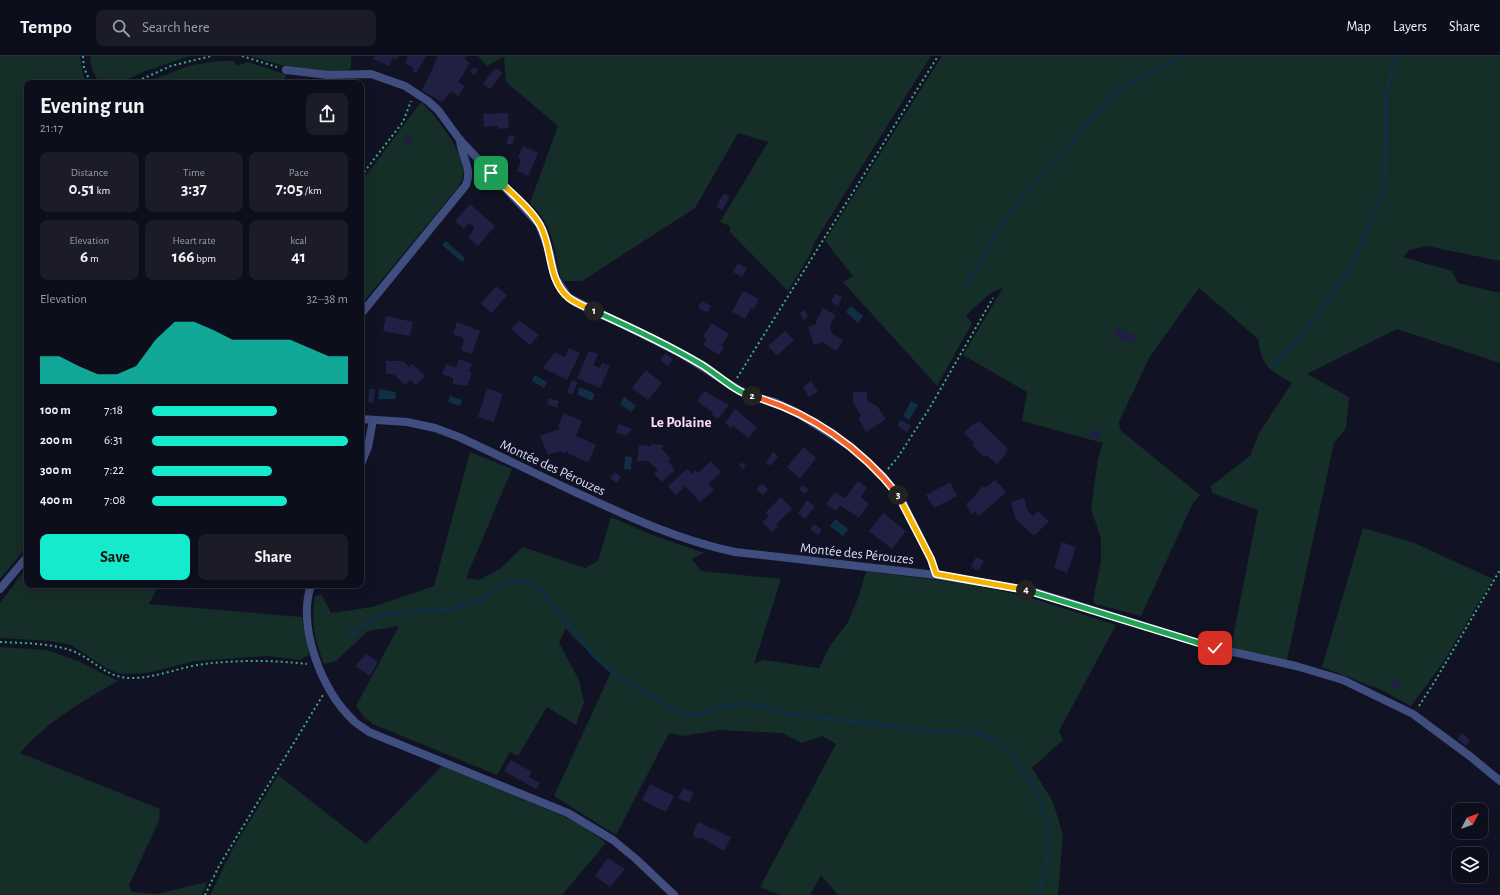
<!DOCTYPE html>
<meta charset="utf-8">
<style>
body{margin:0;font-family:"Alegreya Sans",sans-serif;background:#1b1c28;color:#f1f3f6;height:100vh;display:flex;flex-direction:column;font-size:15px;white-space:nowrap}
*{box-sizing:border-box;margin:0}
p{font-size:13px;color:#9a9ca3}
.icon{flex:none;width:22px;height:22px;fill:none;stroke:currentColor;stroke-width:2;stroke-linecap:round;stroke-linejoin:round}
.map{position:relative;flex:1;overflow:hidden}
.side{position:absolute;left:24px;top:24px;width:340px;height:508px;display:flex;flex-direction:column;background:#0d0e1b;border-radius:8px;box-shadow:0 4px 16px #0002,0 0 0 1px #2d2e3a}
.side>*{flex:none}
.needle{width:26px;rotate:49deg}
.tools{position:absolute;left:1452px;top:747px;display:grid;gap:8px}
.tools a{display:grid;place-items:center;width:36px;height:36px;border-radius:8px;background:#0d0e1b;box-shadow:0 4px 16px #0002,0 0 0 1px #2d2e3a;font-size:20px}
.pin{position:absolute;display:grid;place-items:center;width:34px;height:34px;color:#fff;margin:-17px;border-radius:8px;box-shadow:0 2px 6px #0006}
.km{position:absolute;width:20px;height:20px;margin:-10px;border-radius:50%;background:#222;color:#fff;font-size:11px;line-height:20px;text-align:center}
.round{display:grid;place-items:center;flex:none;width:42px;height:42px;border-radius:8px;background:#1b1c28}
.head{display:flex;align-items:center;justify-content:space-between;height:68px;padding:0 16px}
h1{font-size:22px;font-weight:700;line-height:30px}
.stats{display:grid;grid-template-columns:repeat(3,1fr);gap:6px;height:68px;padding:4px 16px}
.stats div{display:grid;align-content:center;border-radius:8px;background:#1b1c28;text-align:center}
.stats b{font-size:17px;font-weight:700}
.stats small{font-size:11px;font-weight:400}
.stats p{font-size:11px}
.chart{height:112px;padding:8px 16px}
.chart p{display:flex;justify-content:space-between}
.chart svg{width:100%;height:72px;margin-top:4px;fill:#15eacc;opacity:.7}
.primary-button{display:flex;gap:8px;margin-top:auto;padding:8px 16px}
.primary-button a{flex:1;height:46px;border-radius:8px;background:#15eacc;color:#111;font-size:16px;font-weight:700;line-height:46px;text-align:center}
.primary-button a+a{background:#1b1c28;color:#f1f3f6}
ul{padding:0 16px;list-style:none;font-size:13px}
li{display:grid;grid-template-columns:64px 48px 1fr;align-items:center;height:30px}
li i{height:10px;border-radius:5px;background:#15eacc}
header{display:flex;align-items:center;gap:24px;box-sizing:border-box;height:56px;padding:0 20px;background:#0d0e1b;border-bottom:1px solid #2d2e3a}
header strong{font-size:19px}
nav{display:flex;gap:22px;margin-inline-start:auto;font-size:14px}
.search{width:280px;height:36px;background:#1b1c28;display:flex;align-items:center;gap:10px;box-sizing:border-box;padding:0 14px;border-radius:8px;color:#9a9ca3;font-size:15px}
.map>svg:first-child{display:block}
.green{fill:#152e27}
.water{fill:#112f44}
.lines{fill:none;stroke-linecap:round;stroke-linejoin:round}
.stream{stroke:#112f44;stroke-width:3.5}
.building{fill:#1f2044}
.path{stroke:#3aad8b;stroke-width:2;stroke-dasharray:2 3;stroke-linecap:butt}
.minor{stroke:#404d7f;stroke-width:8}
.split-1-casing{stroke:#fff;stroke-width:8}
.split-2-casing{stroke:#fff;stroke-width:8}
.split-3-casing{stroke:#fff;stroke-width:8}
.split-4-casing{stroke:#fff;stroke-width:8}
.split-5-casing{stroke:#fff;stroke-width:8}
.split-1{stroke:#f5b400;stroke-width:5}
.split-2{stroke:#22a559;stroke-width:5}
.split-3{stroke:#f0652b;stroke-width:5}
.split-4{stroke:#f5b400;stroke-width:5}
.split-5{stroke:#22a559;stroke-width:5}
.labels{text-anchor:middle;stroke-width:3;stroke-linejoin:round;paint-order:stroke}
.street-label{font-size:14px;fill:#d8dcfc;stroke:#111224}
.neighbourhood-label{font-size:15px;font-weight:bold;fill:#fcdaf8;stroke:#111224}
</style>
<header>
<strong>Tempo</strong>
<div class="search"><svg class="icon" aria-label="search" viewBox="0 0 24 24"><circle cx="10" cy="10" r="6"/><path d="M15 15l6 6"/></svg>Search here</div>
<nav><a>Map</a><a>Layers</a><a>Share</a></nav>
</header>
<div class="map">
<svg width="1500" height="839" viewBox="0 0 1500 839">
<rect width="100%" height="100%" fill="#111224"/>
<!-- green -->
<g class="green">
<polygon points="0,0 80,0 83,19 87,27 27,27 27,490 0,523"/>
<path d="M90,0H189C176,5 162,9 148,14C123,25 93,43 90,0Z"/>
<path d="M250,0H351V13L347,15C309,17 287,12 250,0Z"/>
<path d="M478,0H931L814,187L811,197L788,235L730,176V170L720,166L768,86L738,77L695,152L582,225H563C558,217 559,214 557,205C553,181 547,164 530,147L558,70L506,26L504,1L487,10Z"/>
<path d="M942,0H1500V205L1427,190L1409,194L1403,201L1452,215L1458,227L1500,237V307L1397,273L1307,318L1349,341L1346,372L1334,387L1287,604L1231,592L1258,454L1212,437L1211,430L1250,400L1259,377L1292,327C1269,314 1262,311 1258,283L1199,232L1149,302L1119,366L1120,374L1200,439L1193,447L1141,560L1095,548L1093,544L1101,506V482L1091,453L1098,402L1103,387L1022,365L1027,336L963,299L1003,232L992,236L966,259L972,267L937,330L843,226L853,220L825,185Z"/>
<polygon points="220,5 233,5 237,10 248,6 287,19 283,25 277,27 145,27 191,9"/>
<path d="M421,46C436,60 460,91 463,112C465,118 462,124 459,130L361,249V126Z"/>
<path d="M470,396L512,413L466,522L479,524L501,512L523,491L585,512L598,505L611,461L647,477L704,497L692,503L701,515L781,523L754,608L764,604L819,612L830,590L848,566L858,542L866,515L967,528L1025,540L1116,569L1059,675L1063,684L1032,712L1053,746L1063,779L1058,839H838L821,819L810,839H780L760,831L836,688L822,680L802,687L782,677L719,674L682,680L669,677L616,779L554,740L611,616L571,579L566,572L559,587L579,624L584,646L576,669L547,651L518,700L510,696L497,719L373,668L363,660L356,650L399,570L368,575L336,605L324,608C314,581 311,568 315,540L322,539L331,557L372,551L434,530Z"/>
<polygon points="1363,472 1412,486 1493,523 1442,608 1411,650 1381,634 1322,611"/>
<polygon points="27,511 27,529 159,529 149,548 302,561 309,599 300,604 268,600 195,605 147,617 120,618 106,612 71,589 50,585 0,582 0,547"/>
<path d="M0,591L47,594L78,605L118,625C82,645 47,666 20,697L160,753L159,765L129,829L132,836L157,838L207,826L202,839H0Z"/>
<polygon points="442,710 563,760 583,770 606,787 562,839 210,839 232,794 278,719 366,788"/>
</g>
<!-- water -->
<g class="water">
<polygon points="446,185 465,202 462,206 442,189"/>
<polygon points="851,250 863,260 858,267 846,256"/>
<polygon points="535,319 547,326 544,332 532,325"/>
<polygon points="580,331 595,338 592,345 577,338"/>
<polygon points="379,333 396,336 395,343 378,343"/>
<polygon points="450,340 462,344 460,350 448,346"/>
<polygon points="624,341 636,350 631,356 620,348"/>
<polygon points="911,345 918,349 909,364 903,360"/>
<polygon points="625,400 632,401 631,414 624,413"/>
<polygon points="835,463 848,473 843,480 830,470"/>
</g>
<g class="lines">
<!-- stream -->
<g class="stream">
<polyline points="967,228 1001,170 1021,142 1077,81 1114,37 1181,0"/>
<polyline points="1275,309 1318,259 1350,212 1374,160 1383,134 1385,122 1386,41 1395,0"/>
<polyline points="348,580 372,564 390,557 451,553 483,543 498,531 516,525 528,525 541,535 594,600 613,617 681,658 694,659 725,650 747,647 791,658 933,675 975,676 994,683 1013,698 1037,737 1049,775 1047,802 1039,839"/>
</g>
</g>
<!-- building -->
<g class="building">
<polygon points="375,0 399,0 397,4 393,2 389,10 373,3"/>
<polygon points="408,0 426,0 417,16 413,16 414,12 405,7"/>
<polygon points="438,0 467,0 464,2 470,7 458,26 465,30 458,40 451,35 442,46 422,35"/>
<polygon points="474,11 478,14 474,19 470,16"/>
<polygon points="495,12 503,17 490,33 483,28"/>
<polygon points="508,57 509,72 498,73 498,70 484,71 483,58"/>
<polygon points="406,78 413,83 409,89 402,84"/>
<polygon points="509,79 515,81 512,89 506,87"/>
<polygon points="523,90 538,97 528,120 517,115 521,104 518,102"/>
<polygon points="724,137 730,141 722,154 716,151"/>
<polygon points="470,148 495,170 478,190 468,181 475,172 469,167 464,173 455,165"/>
<polygon points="738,207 747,212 742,221 733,216"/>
<polygon points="496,230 507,239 492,257 481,248"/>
<polygon points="743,235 759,243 754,253 751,252 745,263 732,256"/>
<polygon points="835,238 842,241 838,250 831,246"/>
<polygon points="702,245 711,250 707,256 698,252"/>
<polygon points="823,252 836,259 830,270 832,278 843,284 837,295 822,286 814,289 808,271 816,268 816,265"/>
<polygon points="805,254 808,261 803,264 800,257"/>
<polygon points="386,260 413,266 410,280 383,275"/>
<polygon points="519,264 539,279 530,289 511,273"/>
<polygon points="457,266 480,275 472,298 461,294 464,284 462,281 453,278"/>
<polygon points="712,267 729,278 721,290 724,291 719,299 703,289 707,283 703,281"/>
<polygon points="1117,272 1136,279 1133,287 1114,281"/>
<polygon points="785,275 794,284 777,300 768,290"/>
<polygon points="569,292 580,297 567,324 543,312 555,296 565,301"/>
<polygon points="589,295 598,298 593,309 600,312 602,307 610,310 600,332 577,322"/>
<polygon points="665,297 673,303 668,310 660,304"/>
<polygon points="459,303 472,308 469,316 472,317 467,330 453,328 453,322 442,318 446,308 456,312"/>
<polygon points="386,305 403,305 409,311 412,308 425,320 416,329 410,324 405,329 394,318 386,318"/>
<polygon points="646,314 662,327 648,344 632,332"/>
<polygon points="572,324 578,326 572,339 567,336"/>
<polygon points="811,325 818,336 809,341 803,331"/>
<polygon points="487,332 503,338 494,366 478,361"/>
<polygon points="369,333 375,333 374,347 368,346"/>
<polygon points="704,335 729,349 718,363 712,359 713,357 697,345"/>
<polygon points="853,336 867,336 867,345 877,350 886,363 866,376 858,362 861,360 853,346"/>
<polygon points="549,342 559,345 557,352 547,348"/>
<polygon points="735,353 757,371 749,382 733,370 731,372 725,367"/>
<polygon points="564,357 582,365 576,380 596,389 588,406 569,398 568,396 562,397 561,395 548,399 540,380 560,373 558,370"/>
<polygon points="901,364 911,370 907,376 897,370"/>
<polygon points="979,365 1008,393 1005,397 1006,398 997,408 986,399 984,401 972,389 974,387 964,377 974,367 975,368"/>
<polygon points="619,368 632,373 626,380 616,376"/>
<polygon points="1090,373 1101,376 1098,384 1088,381"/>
<polygon points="651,388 664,389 661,392 671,403 668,405 675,414 662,426 654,418 658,414 648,405 637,405 639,389 651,390"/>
<polygon points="804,391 816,402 800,423 787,411"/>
<polygon points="773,396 778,400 771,410 766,406"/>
<polygon points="711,405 721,416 708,428 714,434 700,446 685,430 676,439 668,430 687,413 692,418 695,414 698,417"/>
<polygon points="741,406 746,410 743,413 739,409"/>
<polygon points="615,416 621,421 617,427 610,422"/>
<polygon points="995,424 1006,436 979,460 975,456 972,459 966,448 978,437 977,436 983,430 985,432"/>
<polygon points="858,425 867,432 861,441 869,448 859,462 840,449 836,455 826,448 835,436 845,442"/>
<polygon points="950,426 957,440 934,452 926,439"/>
<polygon points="762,427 768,433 763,439 756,434"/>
<polygon points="803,429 809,434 804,438 799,433"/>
<polygon points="781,441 792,453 776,468 778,470 772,476 762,466 769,460 765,457"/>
<polygon points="1024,442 1027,454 1033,460 1038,455 1049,465 1034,480 1015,462 1011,446"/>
<polygon points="807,444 815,450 805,463 798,457"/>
<polygon points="883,457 906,475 892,493 869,475"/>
<polygon points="814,468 822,474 818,479 810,473"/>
<polygon points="1062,486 1076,491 1067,517 1054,512"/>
<polygon points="976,501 984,505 978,515 971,510"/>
<polygon points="366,598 378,605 370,620 355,610"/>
<polygon points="1394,623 1401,627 1397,634 1389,630"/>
<polygon points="1462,677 1470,684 1466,690 1457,683"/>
<polygon points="511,704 532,716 529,721 540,727 536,733 504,715"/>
<polygon points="650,728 674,740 666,756 642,744"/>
<polygon points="683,732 694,737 689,747 678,742"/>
<polygon points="698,766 731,781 724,795 702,782 695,782 693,777"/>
<polygon points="608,802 625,813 610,831 595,820"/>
</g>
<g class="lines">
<!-- path -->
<g class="path">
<polyline points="83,0 84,12 91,27"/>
<polyline points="242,0 277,11"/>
<polyline points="133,27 171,10 211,0"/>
<polyline points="361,120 403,66 411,45"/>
<polyline points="737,322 938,0"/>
<polyline points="888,413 898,401 929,353 993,242"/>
<path d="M0,586C22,587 48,587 70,594C92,601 106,623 132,622C156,622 180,611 204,608C238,604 273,604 307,608"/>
<polyline points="1419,650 1435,625 1500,514"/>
<polyline points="205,839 219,810 323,639"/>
</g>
<!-- minor -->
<g class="minor">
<polyline points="286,14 328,19 371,18 405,30 428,45 438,54 460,84 539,168 550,197 555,221 568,241 682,298 747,339 775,346 794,355 851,391 882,419 901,443 931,503 936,519"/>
<path d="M361,258L466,129C473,112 461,101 460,84"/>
<path d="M361,363L407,366L435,372L459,381C498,399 536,418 575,436C627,460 678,484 735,496L936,519L1029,534L1215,592L1296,610L1343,624L1413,658L1471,701L1500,725"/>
<polyline points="361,408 368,391 373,364"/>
<path d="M311,529C297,572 322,635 354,665C358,669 364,672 369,676L568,757L613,784L636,803L674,839"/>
<polyline points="0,533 27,501"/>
</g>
</g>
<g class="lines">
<!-- split-1 casing -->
<g class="split-1-casing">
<path id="split-1" d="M491,117C506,133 529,150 540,169C553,192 547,224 569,242C577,248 586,251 594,255"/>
</g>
<!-- split-2 casing -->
<g class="split-2-casing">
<path id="split-2" d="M594,255C630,271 668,289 702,309C718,319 734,335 752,340"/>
</g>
<!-- split-3 casing -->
<g class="split-3-casing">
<path id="split-3" d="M752,340C810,356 861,392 898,439"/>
</g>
<!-- split-4 casing -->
<g class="split-4-casing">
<polyline id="split-4" points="898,439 931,503 936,518 1026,534"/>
</g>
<!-- split-5 casing -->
<g class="split-5-casing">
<polyline id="split-5" points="1026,534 1215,592"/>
</g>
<!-- split-1 -->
<use href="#split-1" class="split-1"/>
<!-- split-2 -->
<use href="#split-2" class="split-2"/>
<!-- split-3 -->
<use href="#split-3" class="split-3"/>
<!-- split-4 -->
<use href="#split-4" class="split-4"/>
<!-- split-5 -->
<use href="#split-5" class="split-5"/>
</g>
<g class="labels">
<!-- street labels -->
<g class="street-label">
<text transform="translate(553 411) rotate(25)" y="5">Montée des Pérouzes</text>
<text transform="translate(857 497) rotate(6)" y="5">Montée des Pérouzes</text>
</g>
<!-- neighbourhood labels -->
<g class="neighbourhood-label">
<text x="681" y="371">Le Polaine</text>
</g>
</g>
</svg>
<div class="tools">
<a><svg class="needle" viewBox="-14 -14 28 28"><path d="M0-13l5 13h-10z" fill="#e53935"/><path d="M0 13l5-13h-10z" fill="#9a9ca3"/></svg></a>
<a><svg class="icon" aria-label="layers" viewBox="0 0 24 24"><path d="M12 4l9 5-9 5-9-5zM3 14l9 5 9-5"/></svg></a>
</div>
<div class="pin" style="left:491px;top:117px;background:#1e9e55"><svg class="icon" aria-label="arrive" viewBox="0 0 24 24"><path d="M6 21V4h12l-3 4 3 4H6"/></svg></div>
<div class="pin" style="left:1215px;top:592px;background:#d93025"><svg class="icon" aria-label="check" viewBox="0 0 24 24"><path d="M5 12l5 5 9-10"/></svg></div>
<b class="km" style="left:594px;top:255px">1</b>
<b class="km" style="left:752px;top:340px">2</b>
<b class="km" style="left:898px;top:439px">3</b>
<b class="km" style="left:1026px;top:534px">4</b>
<section class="side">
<div class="head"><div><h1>Evening run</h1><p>21:17</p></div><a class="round"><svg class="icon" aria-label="share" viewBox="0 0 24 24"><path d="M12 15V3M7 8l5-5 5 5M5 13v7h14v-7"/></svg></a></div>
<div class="stats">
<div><p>Distance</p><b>0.51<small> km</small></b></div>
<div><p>Time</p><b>3:37</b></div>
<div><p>Pace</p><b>7:05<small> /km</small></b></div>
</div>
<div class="stats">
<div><p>Elevation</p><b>6<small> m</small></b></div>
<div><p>Heart rate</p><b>166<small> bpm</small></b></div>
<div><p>kcal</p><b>41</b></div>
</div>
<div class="chart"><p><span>Elevation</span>32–38 m</p>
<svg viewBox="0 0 160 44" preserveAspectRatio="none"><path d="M0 44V27L10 27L20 33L30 38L40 38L50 33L60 17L70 6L80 6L90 11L100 17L110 17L120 17L130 17L140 22L150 27L160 27V44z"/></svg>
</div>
<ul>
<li><b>100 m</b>7:18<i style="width:64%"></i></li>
<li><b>200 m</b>6:31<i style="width:100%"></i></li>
<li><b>300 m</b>7:22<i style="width:61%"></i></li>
<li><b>400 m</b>7:08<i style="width:69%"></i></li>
</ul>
<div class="primary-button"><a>Save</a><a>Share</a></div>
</section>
</div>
